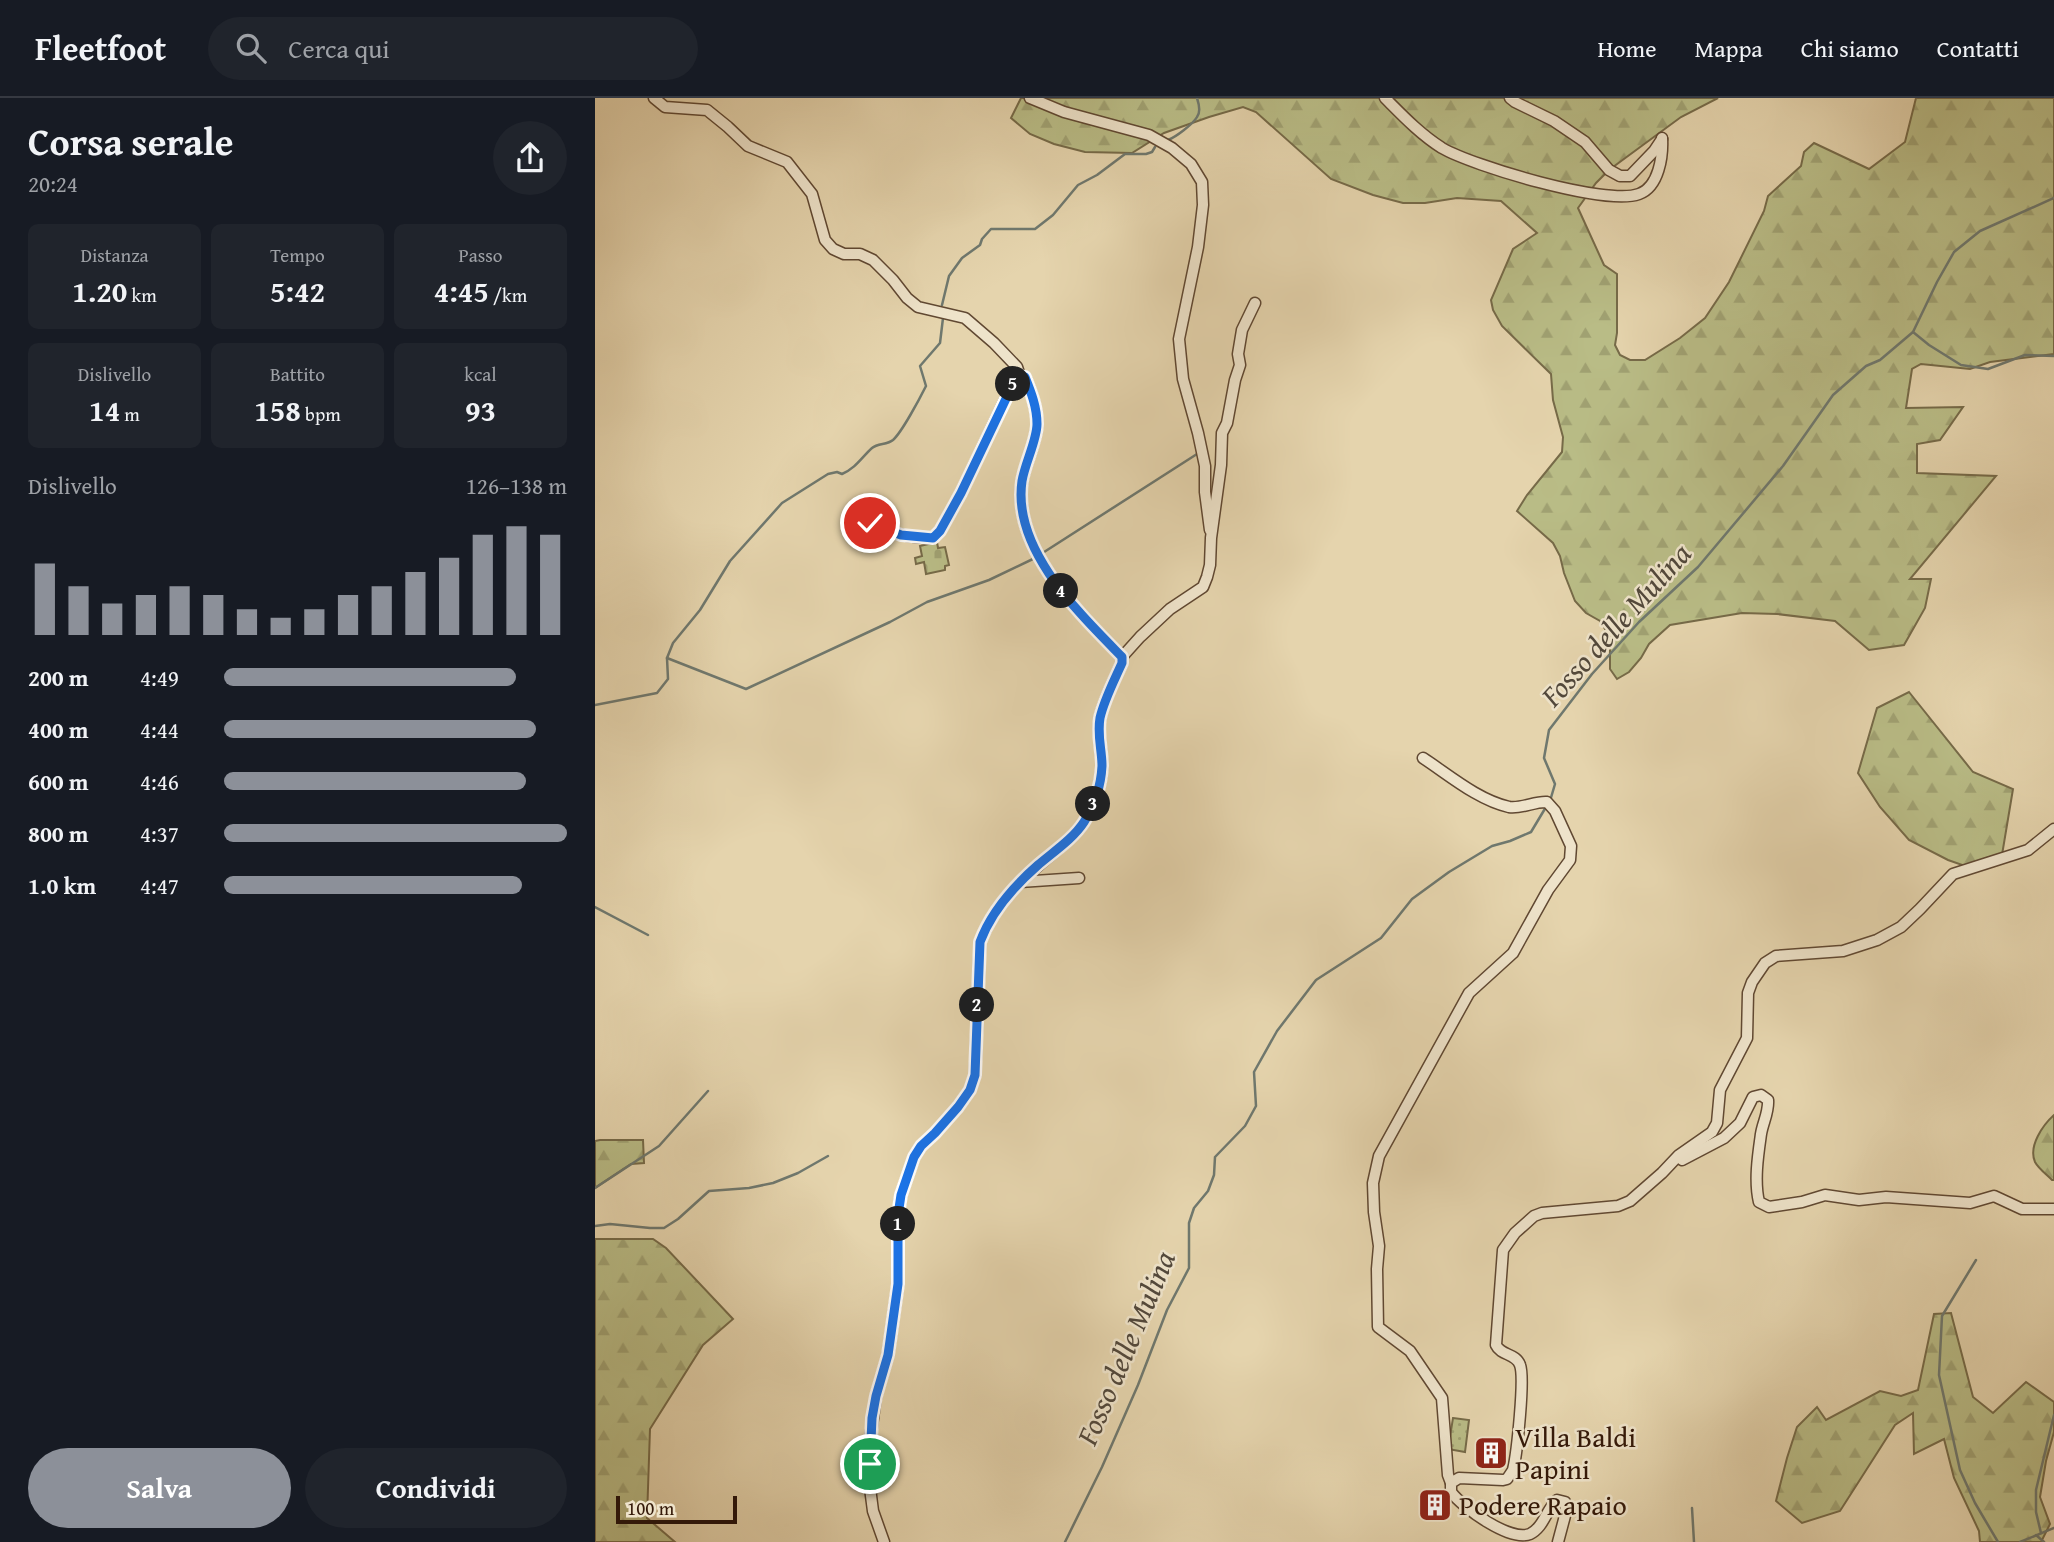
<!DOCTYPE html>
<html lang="it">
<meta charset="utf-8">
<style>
body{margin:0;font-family:"Gentium Book Plus",serif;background:#20242c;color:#f1f3f6;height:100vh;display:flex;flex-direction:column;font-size:26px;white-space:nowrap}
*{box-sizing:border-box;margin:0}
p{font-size:23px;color:#9ea1a6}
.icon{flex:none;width:38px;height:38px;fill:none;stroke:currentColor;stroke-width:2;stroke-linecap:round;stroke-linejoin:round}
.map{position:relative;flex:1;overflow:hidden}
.panel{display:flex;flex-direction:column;background:#171b24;width:595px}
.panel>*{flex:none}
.scale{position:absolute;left:21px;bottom:18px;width:121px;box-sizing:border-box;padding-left:7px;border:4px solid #341909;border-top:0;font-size:19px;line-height:24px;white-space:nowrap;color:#341909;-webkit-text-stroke:5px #eee3ca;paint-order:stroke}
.pin{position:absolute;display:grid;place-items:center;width:60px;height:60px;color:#fff;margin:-30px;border:4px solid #fff;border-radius:50%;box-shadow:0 2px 7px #0007}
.km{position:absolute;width:35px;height:35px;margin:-18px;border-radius:50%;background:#222;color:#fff;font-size:19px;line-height:35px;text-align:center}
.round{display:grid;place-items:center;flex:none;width:74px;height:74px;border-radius:37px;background:#20242c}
.overview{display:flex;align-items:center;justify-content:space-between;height:119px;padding:0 28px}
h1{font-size:38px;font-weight:800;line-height:52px}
.figures{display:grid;grid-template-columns:repeat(3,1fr);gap:10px;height:119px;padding:7px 28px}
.figures div{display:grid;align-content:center;border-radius:10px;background:#20242c;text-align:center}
.figures b{font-size:30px;font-weight:800}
.figures small{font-size:19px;font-weight:400}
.figures p{font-size:19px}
.chart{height:196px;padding:14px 28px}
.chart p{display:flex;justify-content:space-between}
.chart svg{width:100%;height:126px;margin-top:7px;stroke:#8c9099;stroke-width:6}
.primary-button{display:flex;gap:14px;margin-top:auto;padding:14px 28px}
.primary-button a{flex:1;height:80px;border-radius:42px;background:#8c9099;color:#fff;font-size:28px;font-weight:800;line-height:80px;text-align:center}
.primary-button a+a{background:#20242c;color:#f1f3f6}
ul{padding:0 28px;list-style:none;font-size:23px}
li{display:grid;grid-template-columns:112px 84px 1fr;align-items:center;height:52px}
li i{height:18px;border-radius:9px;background:#8c9099}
header{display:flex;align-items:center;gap:42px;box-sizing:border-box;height:98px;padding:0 35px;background:#171b24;border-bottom:2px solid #363941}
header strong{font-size:33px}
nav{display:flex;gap:38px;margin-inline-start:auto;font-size:24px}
.search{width:490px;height:63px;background:#20242c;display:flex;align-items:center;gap:18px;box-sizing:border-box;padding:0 24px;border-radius:38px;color:#9ea1a6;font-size:26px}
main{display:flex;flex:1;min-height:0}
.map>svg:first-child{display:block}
.grass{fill:url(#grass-dots);stroke:#766a48;stroke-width:2}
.forest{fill:url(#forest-firs);stroke:#766a48;stroke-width:2}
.cemetery{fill:url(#cemetery-stones);stroke:#766a48;stroke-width:2}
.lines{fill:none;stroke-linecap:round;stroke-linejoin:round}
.stream{stroke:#6f786e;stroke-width:2.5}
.street-casing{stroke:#604832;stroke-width:13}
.street{stroke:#eee3ca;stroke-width:10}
.route-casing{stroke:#fff;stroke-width:14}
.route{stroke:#1a73e8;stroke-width:9}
.labels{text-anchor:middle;stroke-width:5;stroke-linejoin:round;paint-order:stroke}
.poi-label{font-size:28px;fill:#341909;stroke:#eee3ca;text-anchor:start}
.water-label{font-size:30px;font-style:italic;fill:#52483b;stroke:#eee3ca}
</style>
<header>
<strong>Fleetfoot</strong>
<div class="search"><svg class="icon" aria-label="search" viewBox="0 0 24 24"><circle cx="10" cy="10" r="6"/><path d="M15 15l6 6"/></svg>Cerca qui</div>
<nav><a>Home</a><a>Mappa</a><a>Chi siamo</a><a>Contatti</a></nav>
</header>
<main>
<section class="panel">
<div class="overview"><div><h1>Corsa serale</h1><p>20:24</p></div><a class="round"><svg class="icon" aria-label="share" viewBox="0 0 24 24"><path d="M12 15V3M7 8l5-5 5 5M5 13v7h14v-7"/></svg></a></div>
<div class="figures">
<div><p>Distanza</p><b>1.20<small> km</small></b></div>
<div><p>Tempo</p><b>5:42</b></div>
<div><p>Passo</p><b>4:45<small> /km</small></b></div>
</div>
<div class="figures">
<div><p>Dislivello</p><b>14<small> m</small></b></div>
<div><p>Battito</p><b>158<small> bpm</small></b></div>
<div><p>kcal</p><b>93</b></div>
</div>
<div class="chart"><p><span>Dislivello</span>126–138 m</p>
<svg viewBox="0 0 160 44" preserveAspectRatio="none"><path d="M5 44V19M15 44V27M25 44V33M35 44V30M45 44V27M55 44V30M65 44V35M75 44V38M85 44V35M95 44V30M105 44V27M115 44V22M125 44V17M135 44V9M145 44V6M155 44V9"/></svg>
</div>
<ul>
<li><b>200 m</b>4:49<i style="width:85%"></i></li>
<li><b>400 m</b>4:44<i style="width:91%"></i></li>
<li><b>600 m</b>4:46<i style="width:88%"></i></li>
<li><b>800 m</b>4:37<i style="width:100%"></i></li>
<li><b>1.0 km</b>4:47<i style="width:87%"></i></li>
</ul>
<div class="primary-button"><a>Salva</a><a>Condividi</a></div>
</section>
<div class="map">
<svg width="1459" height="1444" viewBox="0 0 1459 1444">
<defs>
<pattern id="grass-dots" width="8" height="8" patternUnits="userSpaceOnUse" patternTransform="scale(1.75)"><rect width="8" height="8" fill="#b9bc86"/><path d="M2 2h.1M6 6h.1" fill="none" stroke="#a0a172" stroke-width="1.8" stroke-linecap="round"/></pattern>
<pattern id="forest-firs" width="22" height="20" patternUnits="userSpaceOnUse" patternTransform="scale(1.75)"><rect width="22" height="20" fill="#b9bc86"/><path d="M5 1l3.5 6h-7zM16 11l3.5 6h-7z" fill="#a0a172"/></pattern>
<pattern id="cemetery-stones" width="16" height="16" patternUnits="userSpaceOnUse" patternTransform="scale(1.75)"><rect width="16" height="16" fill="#b9bc86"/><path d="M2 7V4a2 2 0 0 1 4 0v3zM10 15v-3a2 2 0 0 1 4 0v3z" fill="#a0a172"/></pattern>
</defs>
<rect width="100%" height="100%" fill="#e5d4ad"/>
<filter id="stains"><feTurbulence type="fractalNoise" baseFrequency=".00286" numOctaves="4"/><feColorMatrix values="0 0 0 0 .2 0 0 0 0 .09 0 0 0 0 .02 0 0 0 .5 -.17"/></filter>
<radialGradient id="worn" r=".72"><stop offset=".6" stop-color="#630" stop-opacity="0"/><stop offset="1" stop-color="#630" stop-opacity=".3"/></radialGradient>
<!-- grass -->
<polygon class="grass" points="858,1320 874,1322 870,1354 853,1351"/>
<!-- forest -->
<g class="forest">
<polygon points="426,0 1123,0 1086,19 1014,72 1001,85 983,110 1009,167 1022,176 1022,235 1020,247 1025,257 1035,262 1050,262 1085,240 1110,220 1134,184 1169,113 1173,98 1206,68 1209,54 1219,45 1274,71 1310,44 1321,0 1459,0 1459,256 1395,264 1375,271 1326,266 1317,271 1311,310 1368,309 1345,342 1322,346 1322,375 1401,378 1315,481 1336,481 1330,510 1309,547 1274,552 1240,523 1182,516 1147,515 1075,527 1054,546 1046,560 1034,574 1022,581 1015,571 1015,539 1005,523 991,515 980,503 969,475 965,458 958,445 922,413 932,397 967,354 968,339 958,302 956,276 907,228 898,212 896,202 918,151 942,135 906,103 862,100 830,105 808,105 778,97 736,81 661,14 648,9 614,19 569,35 537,55 490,54 459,46 435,36 416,20"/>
<polygon points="1314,594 1378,674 1418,691 1407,757 1370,768 1353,762 1314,742 1285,709 1263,675 1282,610"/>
<path d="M1459,1017V1082H1457C1452,1077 1443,1070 1440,1064C1433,1048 1448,1027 1459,1017Z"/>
<polygon points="5,1042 48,1042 49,1065 36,1066 0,1090 0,1043"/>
<polygon points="0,1141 58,1141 71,1150 138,1221 108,1247 55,1331 52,1420 80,1444 0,1444"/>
<polygon points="1356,1215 1378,1299 1398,1315 1431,1284 1459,1304 1459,1334 1451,1363 1445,1399 1455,1426 1447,1442 1449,1444 1385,1444 1384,1433 1359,1380 1349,1341 1319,1356 1318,1315 1300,1327 1245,1413 1207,1425 1181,1403 1192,1360 1202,1329 1222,1309 1231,1322 1285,1293 1306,1298 1323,1292 1339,1216"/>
</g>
<!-- cemetery -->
<polygon class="cemetery" points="342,444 343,450 350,449 354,467 350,468 350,472 331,476 329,464 321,466 320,460 327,458 325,448"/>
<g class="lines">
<!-- stream -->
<g class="stream">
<path d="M573,42C581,39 598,26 602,19C606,14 604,6 602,0"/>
<polyline points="347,207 354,178 367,160 385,147 387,141 396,131 440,131 458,117 483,87 502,77 530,56 551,56 557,54 560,49"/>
<polyline points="1318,234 1334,247 1366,267 1393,271 1430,257 1459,258"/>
<polyline points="446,456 602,356"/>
<polyline points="72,560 151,591 295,524 332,504 394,482 440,460"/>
<path d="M0,607L62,595L73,581L72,560L78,545L105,512L135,463L187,405L233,376L242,374L247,376C261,370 267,359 277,350C283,345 292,347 298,342C307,334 325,300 331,288L325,268L345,245L348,220"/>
<polyline points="955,703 960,686 949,660 954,632 997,576 1044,524 1103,469 1188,368 1238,297 1271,268 1285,262 1318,234 1342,184 1359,154 1385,133 1459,100"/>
<polyline points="0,809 53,837"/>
<polyline points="0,1090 64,1048 113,993"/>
<polyline points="0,1128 15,1126 55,1130 69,1130 83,1121 114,1093 154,1090 178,1085 203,1075 233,1058"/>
<polyline points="1381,1162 1347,1218 1344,1277 1365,1372 1380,1405 1403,1444"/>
<polyline points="1097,1410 1099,1444"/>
<polyline points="1446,1435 1441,1414 1441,1392 1459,1317"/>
<polyline points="1441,1437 1449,1444"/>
<polyline points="470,1444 507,1369 543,1287 572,1212 594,1170 594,1125 599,1110 613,1093 619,1077 620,1059 650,1028 661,1008 659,974 682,933 721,882 786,840 817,801 854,774 897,748 915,743 936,734 951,709"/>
<polyline points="1425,1444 1459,1430"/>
</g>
<!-- street casing -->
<g class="street-casing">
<g id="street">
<path d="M59,0L70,9L112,12L133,29L153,48L192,64L217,96L230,142L238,151L249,156H265L278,162L298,182L312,200L323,209L370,220L399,245L422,269L425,278L430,279C436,294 442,309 442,326C442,342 430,366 427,383C417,451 484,515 527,559"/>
<polyline points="435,0 469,14 554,37 577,50 596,66 607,84 608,107 603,149 584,241 588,281 603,335 610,368 610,394 615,432"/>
<path d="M790,0C808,18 825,36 847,50C878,68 1011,108 1044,96C1064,89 1068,58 1067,40"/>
<polyline points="915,0 920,4 959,23 990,44 1014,72 1025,78 1035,78 1059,53 1067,41"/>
<path d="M268,419C286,435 315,440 338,440L345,433L366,395L419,283L425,278"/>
<path d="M828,660C854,677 883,702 914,709C927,711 940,703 952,704L960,713L976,748L975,762L953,792L918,855L874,895L784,1058L778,1085L779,1114L784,1148L782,1171L783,1229L815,1253L847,1300L853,1377L856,1385"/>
<polyline points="425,784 484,780"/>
<path d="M1087,1062L1129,1040L1145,1025L1158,999L1166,997L1173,1002C1174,1014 1168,1024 1166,1036C1163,1057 1159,1083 1164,1104L1174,1109L1207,1104L1230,1097L1264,1102L1291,1099L1375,1105L1399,1098L1427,1111H1459"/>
<path d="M289,1444L278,1413L275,1390V1342L281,1298L293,1257L303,1186V1117L306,1097L319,1059L326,1048L340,1035L363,1009L375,992L380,977L385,844C396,814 419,788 443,768C458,754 478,741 489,724C499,708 506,687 507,668C507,652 502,636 505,620C509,601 519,583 527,565V559L545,539L575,511L608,489L612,479L615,467L616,440L626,367L627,335L632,325L640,282L645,267L643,256L647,232L660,205"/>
<path d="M963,1444L971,1414L970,1404L962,1402C951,1412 949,1429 935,1436C915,1444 868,1410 856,1394V1385L864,1380L908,1382L912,1381L918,1372C922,1355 930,1280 925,1267C921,1255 906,1258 901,1247L908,1152L920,1135L939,1118L947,1115L1023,1108L1035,1103L1067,1075L1084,1057L1117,1034L1122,1025L1125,992L1152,940L1153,895L1157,884L1170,865L1181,858L1248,853L1282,842L1306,829L1325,811L1358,776L1433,752L1459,731"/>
</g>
</g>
<!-- street -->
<use href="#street" class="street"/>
</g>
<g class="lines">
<!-- route casing -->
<g class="route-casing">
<path id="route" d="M275,1366L277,1320L281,1298L293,1257L303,1186V1117L306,1097L319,1059L326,1048L340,1035L363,1009L375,992L380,977L385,844C396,814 419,788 443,767C458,754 478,741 489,724C499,708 506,687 507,668C507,652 502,637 505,620C509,602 519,583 527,565V559C484,515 417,451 427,383C430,365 442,342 442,326C442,309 436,294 430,279L425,278L419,284L366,395L345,433L338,440L306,437L275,425"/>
</g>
<!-- route -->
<use href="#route" class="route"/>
</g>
<!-- icons -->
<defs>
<g id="building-square" transform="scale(1.75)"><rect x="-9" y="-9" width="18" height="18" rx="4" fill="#8f2418" stroke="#eee3ca"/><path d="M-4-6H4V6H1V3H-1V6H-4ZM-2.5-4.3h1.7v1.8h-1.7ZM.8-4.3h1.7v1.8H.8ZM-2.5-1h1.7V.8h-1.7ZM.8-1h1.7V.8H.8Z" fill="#fff"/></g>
</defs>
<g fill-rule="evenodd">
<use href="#building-square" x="896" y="1355"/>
<use href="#building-square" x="840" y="1407"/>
</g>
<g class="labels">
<!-- poi labels -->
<g class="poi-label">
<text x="920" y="1349">Villa Baldi<tspan x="920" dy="32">Papini</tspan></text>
<text x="864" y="1417">Podere Rapaio</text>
</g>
<!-- water labels -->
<g class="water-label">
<text transform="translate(1021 527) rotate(-48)" y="10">Fosso delle Mulina</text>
<text transform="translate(531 1250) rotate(-67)" y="10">Fosso delle Mulina</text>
</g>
</g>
<rect width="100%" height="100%" filter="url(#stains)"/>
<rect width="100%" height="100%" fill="url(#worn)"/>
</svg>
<div class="scale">100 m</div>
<div class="pin" style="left:275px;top:1366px;background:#1e9e55"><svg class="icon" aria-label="arrive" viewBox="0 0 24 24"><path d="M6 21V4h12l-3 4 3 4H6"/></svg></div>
<div class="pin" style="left:275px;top:425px;background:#d93025"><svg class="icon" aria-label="check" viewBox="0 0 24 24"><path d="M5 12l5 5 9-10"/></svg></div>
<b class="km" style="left:303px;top:1126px">1</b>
<b class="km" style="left:382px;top:907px">2</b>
<b class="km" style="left:498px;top:706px">3</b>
<b class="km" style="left:466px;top:493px">4</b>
<b class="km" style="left:418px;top:286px">5</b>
</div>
</main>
